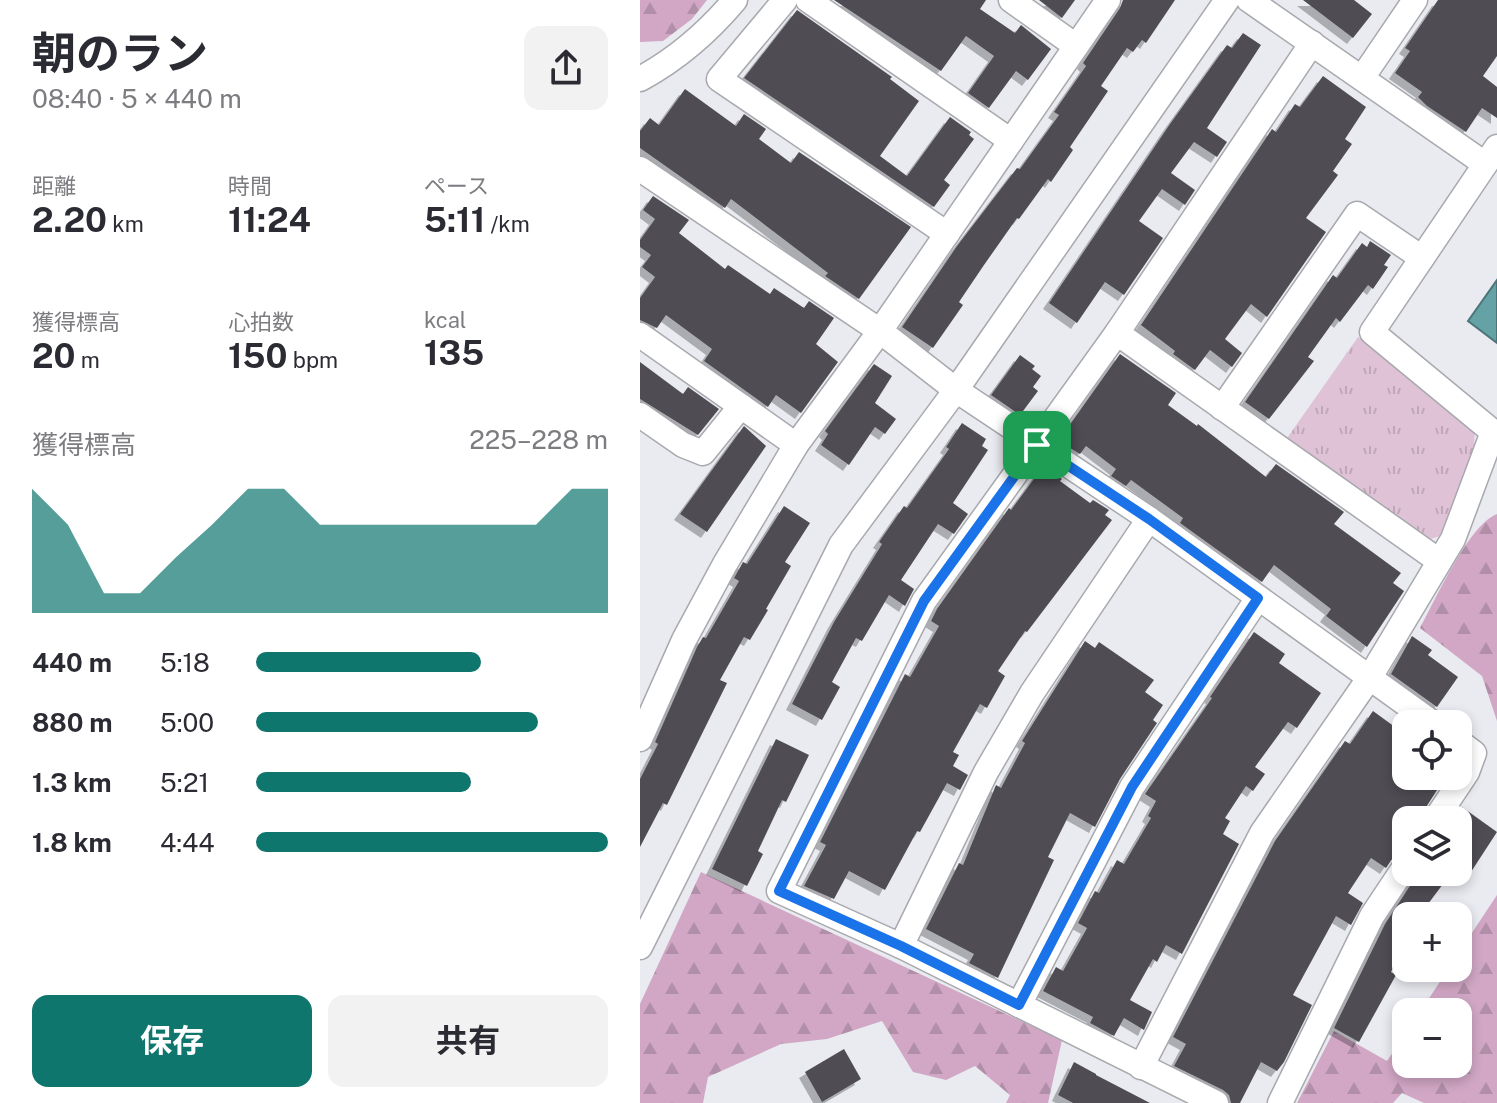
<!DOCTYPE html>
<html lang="ja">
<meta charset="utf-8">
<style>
body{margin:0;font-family:"Public Sans","Noto Sans JP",sans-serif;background:#f2f2f3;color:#2b2b33;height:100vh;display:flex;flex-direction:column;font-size:30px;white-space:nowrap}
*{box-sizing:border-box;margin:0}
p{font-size:26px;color:#7c7c81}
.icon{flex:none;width:44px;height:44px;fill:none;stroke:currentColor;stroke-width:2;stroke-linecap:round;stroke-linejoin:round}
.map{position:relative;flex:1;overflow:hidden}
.panel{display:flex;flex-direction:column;background:#fff;width:640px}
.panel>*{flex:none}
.buttons{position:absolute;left:752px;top:710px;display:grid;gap:16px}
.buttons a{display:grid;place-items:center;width:80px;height:80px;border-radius:16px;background:#fff;box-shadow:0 4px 12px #0003;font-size:40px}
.pin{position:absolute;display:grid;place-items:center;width:68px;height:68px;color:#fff;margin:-34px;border-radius:16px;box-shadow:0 4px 12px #0006}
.round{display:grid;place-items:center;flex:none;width:84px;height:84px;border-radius:16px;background:#f2f2f3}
.summary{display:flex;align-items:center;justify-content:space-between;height:136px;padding:0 32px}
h1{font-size:44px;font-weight:700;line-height:60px}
.stats{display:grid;grid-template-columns:repeat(3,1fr);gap:12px;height:136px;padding:8px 32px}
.stats div{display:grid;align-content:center}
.stats b{font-size:34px;font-weight:700}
.stats small{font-size:22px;font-weight:400}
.stats p{font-size:22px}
.chart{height:224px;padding:16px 32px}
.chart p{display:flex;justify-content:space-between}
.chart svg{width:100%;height:144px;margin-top:8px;fill:#0f766e;opacity:.7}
.button{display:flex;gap:16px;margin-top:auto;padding:16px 32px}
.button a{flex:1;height:92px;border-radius:16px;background:#0f766e;color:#fff;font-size:32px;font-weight:700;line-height:92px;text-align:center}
.button a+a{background:#f2f2f3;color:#2b2b33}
ul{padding:0 32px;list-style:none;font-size:26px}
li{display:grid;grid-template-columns:128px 96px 1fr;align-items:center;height:60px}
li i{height:20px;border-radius:10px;background:#0f766e}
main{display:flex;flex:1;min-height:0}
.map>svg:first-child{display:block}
.forest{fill:url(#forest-firs)}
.park{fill:url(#park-tufts)}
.water{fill:#64a2a5;stroke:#4b7679;stroke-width:2}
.building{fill:#4f4e52;filter:url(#shadow)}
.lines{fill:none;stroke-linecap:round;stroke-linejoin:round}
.street-casing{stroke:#a8a9ae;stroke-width:27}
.street{stroke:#fff;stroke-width:24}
.route-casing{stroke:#fff;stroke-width:16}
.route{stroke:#1a73e8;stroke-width:10}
</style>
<main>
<section class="panel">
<div class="summary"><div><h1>朝のラン</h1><p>08:40 · 5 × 440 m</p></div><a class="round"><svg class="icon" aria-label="share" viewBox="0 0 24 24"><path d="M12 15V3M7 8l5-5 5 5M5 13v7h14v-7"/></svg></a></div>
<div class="stats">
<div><p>距離</p><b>2.20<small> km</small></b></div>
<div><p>時間</p><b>11:24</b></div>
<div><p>ペース</p><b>5:11<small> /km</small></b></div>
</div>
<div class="stats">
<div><p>獲得標高</p><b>20<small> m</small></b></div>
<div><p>心拍数</p><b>150<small> bpm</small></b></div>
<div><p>kcal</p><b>135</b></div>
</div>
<div class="chart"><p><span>獲得標高</span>225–228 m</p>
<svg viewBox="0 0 160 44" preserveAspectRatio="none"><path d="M0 44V6L10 17L20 38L30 38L40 27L50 17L60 6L70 6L80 17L90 17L100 17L110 17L120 17L130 17L140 17L150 6L160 6V44z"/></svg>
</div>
<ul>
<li><b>440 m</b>5:18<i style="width:64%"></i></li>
<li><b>880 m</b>5:00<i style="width:80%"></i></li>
<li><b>1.3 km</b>5:21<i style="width:61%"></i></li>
<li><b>1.8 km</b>4:44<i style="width:100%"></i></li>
</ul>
<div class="button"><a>保存</a><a>共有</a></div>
</section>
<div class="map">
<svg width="857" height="1103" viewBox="0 0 857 1103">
<defs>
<pattern id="forest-firs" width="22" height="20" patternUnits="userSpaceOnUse" patternTransform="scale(2)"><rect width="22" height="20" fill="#d1a7c5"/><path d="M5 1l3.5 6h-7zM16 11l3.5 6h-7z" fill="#b28fa8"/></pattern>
<pattern id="park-tufts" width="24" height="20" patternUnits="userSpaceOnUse" patternTransform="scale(2)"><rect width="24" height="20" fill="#e0c2d7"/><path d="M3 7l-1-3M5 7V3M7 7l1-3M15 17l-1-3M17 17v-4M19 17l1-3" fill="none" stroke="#bfa6b8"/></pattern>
<filter id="shadow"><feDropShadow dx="-6" dy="6" stdDeviation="0" flood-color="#0004"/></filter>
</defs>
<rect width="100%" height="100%" fill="#e9ebf0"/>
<!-- forest -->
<g class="forest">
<polygon points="0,0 67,0 52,19 23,41 0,42"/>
<path d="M857,514V721L842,676L780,628C795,601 829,524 857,514Z"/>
<polygon points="61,872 422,1040 408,1103 366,1103 370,1095 335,1066 306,1080 273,1072 242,1021 187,1039 141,1044 68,1077 63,1103 0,1103 0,1004"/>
<polygon points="857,895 857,1103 784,1103 762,1093 753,1103 657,1103 694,1031 747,1061 766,1033 766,1064 818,1064 818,1012 780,1012 809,968 818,968 818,954"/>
</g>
<!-- park -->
<polygon class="park" points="718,337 835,428 834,448 800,536 784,541 645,441"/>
<!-- water -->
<polygon class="water" points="857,280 857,343 828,321"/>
<!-- building -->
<g class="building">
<polygon points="194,0 346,0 340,9 375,33 381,25 411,49 388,80 376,71 349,108 328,93 354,56 326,36 301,71"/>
<polygon points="399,0 435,0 422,18"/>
<polygon points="483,0 535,0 506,43 502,40 493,52 487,48 461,86 468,91 430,147 433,150 411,182 408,179 379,219 377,218 344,265 319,302 323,305 293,348 262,327 317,246 377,168 380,169 419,115 414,112 446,66 443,63 480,8"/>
<polygon points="663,0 714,0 732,14 713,38"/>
<polygon points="798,0 857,0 857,56 843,76 857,87 857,118 842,108 826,132 787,106 778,97 782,92 755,73 770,51 765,48"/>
<polygon points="157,10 252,77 250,79 279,101 240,156 267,176 310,117 331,132 329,135 334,139 304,180 310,185 294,207 104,78"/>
<polygon points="603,33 621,45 567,128 587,142 577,157 554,142 531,173 555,190 545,205 522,189 499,221 523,238 484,295 465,282 437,323 409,303 530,124 587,45 592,48"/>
<polygon points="683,76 726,107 705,139 712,144 693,171 698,175 666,218 686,232 627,317 611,304 585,339 602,353 592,367 570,350 555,370 533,354 535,351 501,325 632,129 636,132 655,104 660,107"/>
<polygon points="45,89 96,126 104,114 126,129 119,139 151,163 159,152 271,227 219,299 185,276 188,273 91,199 85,208 0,148 0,131 10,118 19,125"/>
<polygon points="13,196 49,220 39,233 85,269 88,265 130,294 134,288 164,308 169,301 194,318 176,344 198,362 161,413 136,395 128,407 64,361 72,349 26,315 17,328 0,320 0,298 15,277 2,267 11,255 0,247 0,240 15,219 3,210"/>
<polygon points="730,241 751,255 744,265 748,267 733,289 728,285 700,322 696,318 668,357 674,361 629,419 605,402 693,275 697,278 722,243 727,247"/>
<polygon points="480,354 536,393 528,405 557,426 558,424 626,477 636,464 704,512 694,524 761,573 753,583 764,591 727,647 686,616 691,609 634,565 622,582 540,523 543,518 491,480 486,486 471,476 476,469 446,446 440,454 425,445 430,437 424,433"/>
<polygon points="380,355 395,366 392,369 401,376 393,387 398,391 380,415 351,395"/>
<polygon points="0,362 43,394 48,387 79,409 58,435 0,399"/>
<polygon points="234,364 252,376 235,403 256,419 245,434 235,427 209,465 181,445 188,434 185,431"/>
<polygon points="322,423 346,439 342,446 348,450 313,503 328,514 314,534 298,524 261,580 274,589 265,606 249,595 222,641 216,638 192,682 200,687 182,720 152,704 194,622 242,544 239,542 264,506 267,508 309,449 306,447"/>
<polygon points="104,426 126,446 67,532 40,514"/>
<polygon points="402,468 405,471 407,469 422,479 420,481 450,503 453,500 469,510 465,515 472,520 387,632 385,631 358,671 365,676 347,708 340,704 313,752 319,755 313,766 328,775 320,790 307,783 280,832 277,831 245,890 209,871 194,899 164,886 186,845 180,842 265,674 270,677 299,626 291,621 297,609 369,508 371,510"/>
<polygon points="144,506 170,523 145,562 151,566 126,609 128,610 110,640 104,637 80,680 87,683 27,805 23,803 0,847 0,779 18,744 15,742 57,647 63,637 66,638 99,581 94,578 98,571 103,562 107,564"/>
<polygon points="614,632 645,654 639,663 681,693 657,728 648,722 615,767 625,774 613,791 606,786 585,818 590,821 583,834 599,844 542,954 526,945 517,962 513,959 490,1000 512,1012 504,1030 484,1018 474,1036 450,1023 453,1017 403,991 416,967 423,971 447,928 438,923 455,891 459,893 477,860 484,864 511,818 508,816 516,801 505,794 572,698 570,697"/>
<polygon points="772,636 792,650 788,655 818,677 797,707 751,674"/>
<polygon points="445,641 455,648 459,642 514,680 505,692 523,705 513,720 517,723 480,779 455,827 430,813 408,857 414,860 358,978 329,963 334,954 286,929 319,863 323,865 356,785 361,788 385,743 382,741"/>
<polygon points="733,711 766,735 766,776 806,776 783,812 780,820 766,820 766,846 762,851 754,856 746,868 731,858 708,893 723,903 711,925 696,916 653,995 672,1005 644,1062 637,1071 621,1062 600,1103 591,1103 589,1095 583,1090 534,1066 546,1044 533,1037 635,841 705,741 710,744"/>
<polygon points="136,739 169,755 146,802 142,800 118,851 123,854 107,886 72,869"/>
<polygon points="822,807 857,832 829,875 818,867 818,820 813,820"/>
<polygon points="779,872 812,872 779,916 766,916 766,945 751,972 756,975 719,1042 694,1028 745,924"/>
<polygon points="204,1049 221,1079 182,1102 165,1072"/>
<polygon points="434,1062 456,1074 456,1075 510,1103 433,1103 418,1095"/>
</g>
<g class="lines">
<!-- street casing -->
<g class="street-casing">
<g id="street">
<polyline points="145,0 79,79 307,234"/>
<polyline points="168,0 371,141"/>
<polyline points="371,0 436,46"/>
<polyline points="609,0 845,164"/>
<polyline points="722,78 775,0"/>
<path d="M0,79C37,59 68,32 95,0"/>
<polyline points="0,169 240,331 316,390 509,519 794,724"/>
<polyline points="477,333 799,561"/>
<polyline points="0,335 156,445"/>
<polyline points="582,408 717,214 782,258"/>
<polyline points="0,415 43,445 63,453 101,406"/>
<polyline points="0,739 44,640 85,564 156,445 240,331 468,0"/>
<polyline points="795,820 827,772 834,753 818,741"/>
<polyline points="261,946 346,772 392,693 509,519"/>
<polyline points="0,947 201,545 316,390 587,0"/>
<polyline points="379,1005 492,787 618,598"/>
<polyline points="501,1067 622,833 730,677 813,539 853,432 732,332 857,147"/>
<polyline points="576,1103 261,946 139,891 284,601 477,333 672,43"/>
<polyline points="640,1103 732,916 766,865"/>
</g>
</g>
<!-- street -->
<use href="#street" class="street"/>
</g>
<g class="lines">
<!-- route casing -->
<g class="route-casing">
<polygon id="route" points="397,445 509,519 618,598 492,787 379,1005 261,946 139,891 284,601"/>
</g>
<!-- route -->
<use href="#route" class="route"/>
</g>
</svg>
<div class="buttons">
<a><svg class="icon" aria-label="locate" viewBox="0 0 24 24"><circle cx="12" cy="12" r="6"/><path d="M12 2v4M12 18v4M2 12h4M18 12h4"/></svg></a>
<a><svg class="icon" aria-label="layers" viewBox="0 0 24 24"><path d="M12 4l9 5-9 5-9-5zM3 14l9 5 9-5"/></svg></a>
<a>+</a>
<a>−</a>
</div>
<div class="pin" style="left:397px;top:445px;background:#1e9e55"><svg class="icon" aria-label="arrive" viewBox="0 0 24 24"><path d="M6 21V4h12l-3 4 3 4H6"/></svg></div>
</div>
</main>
